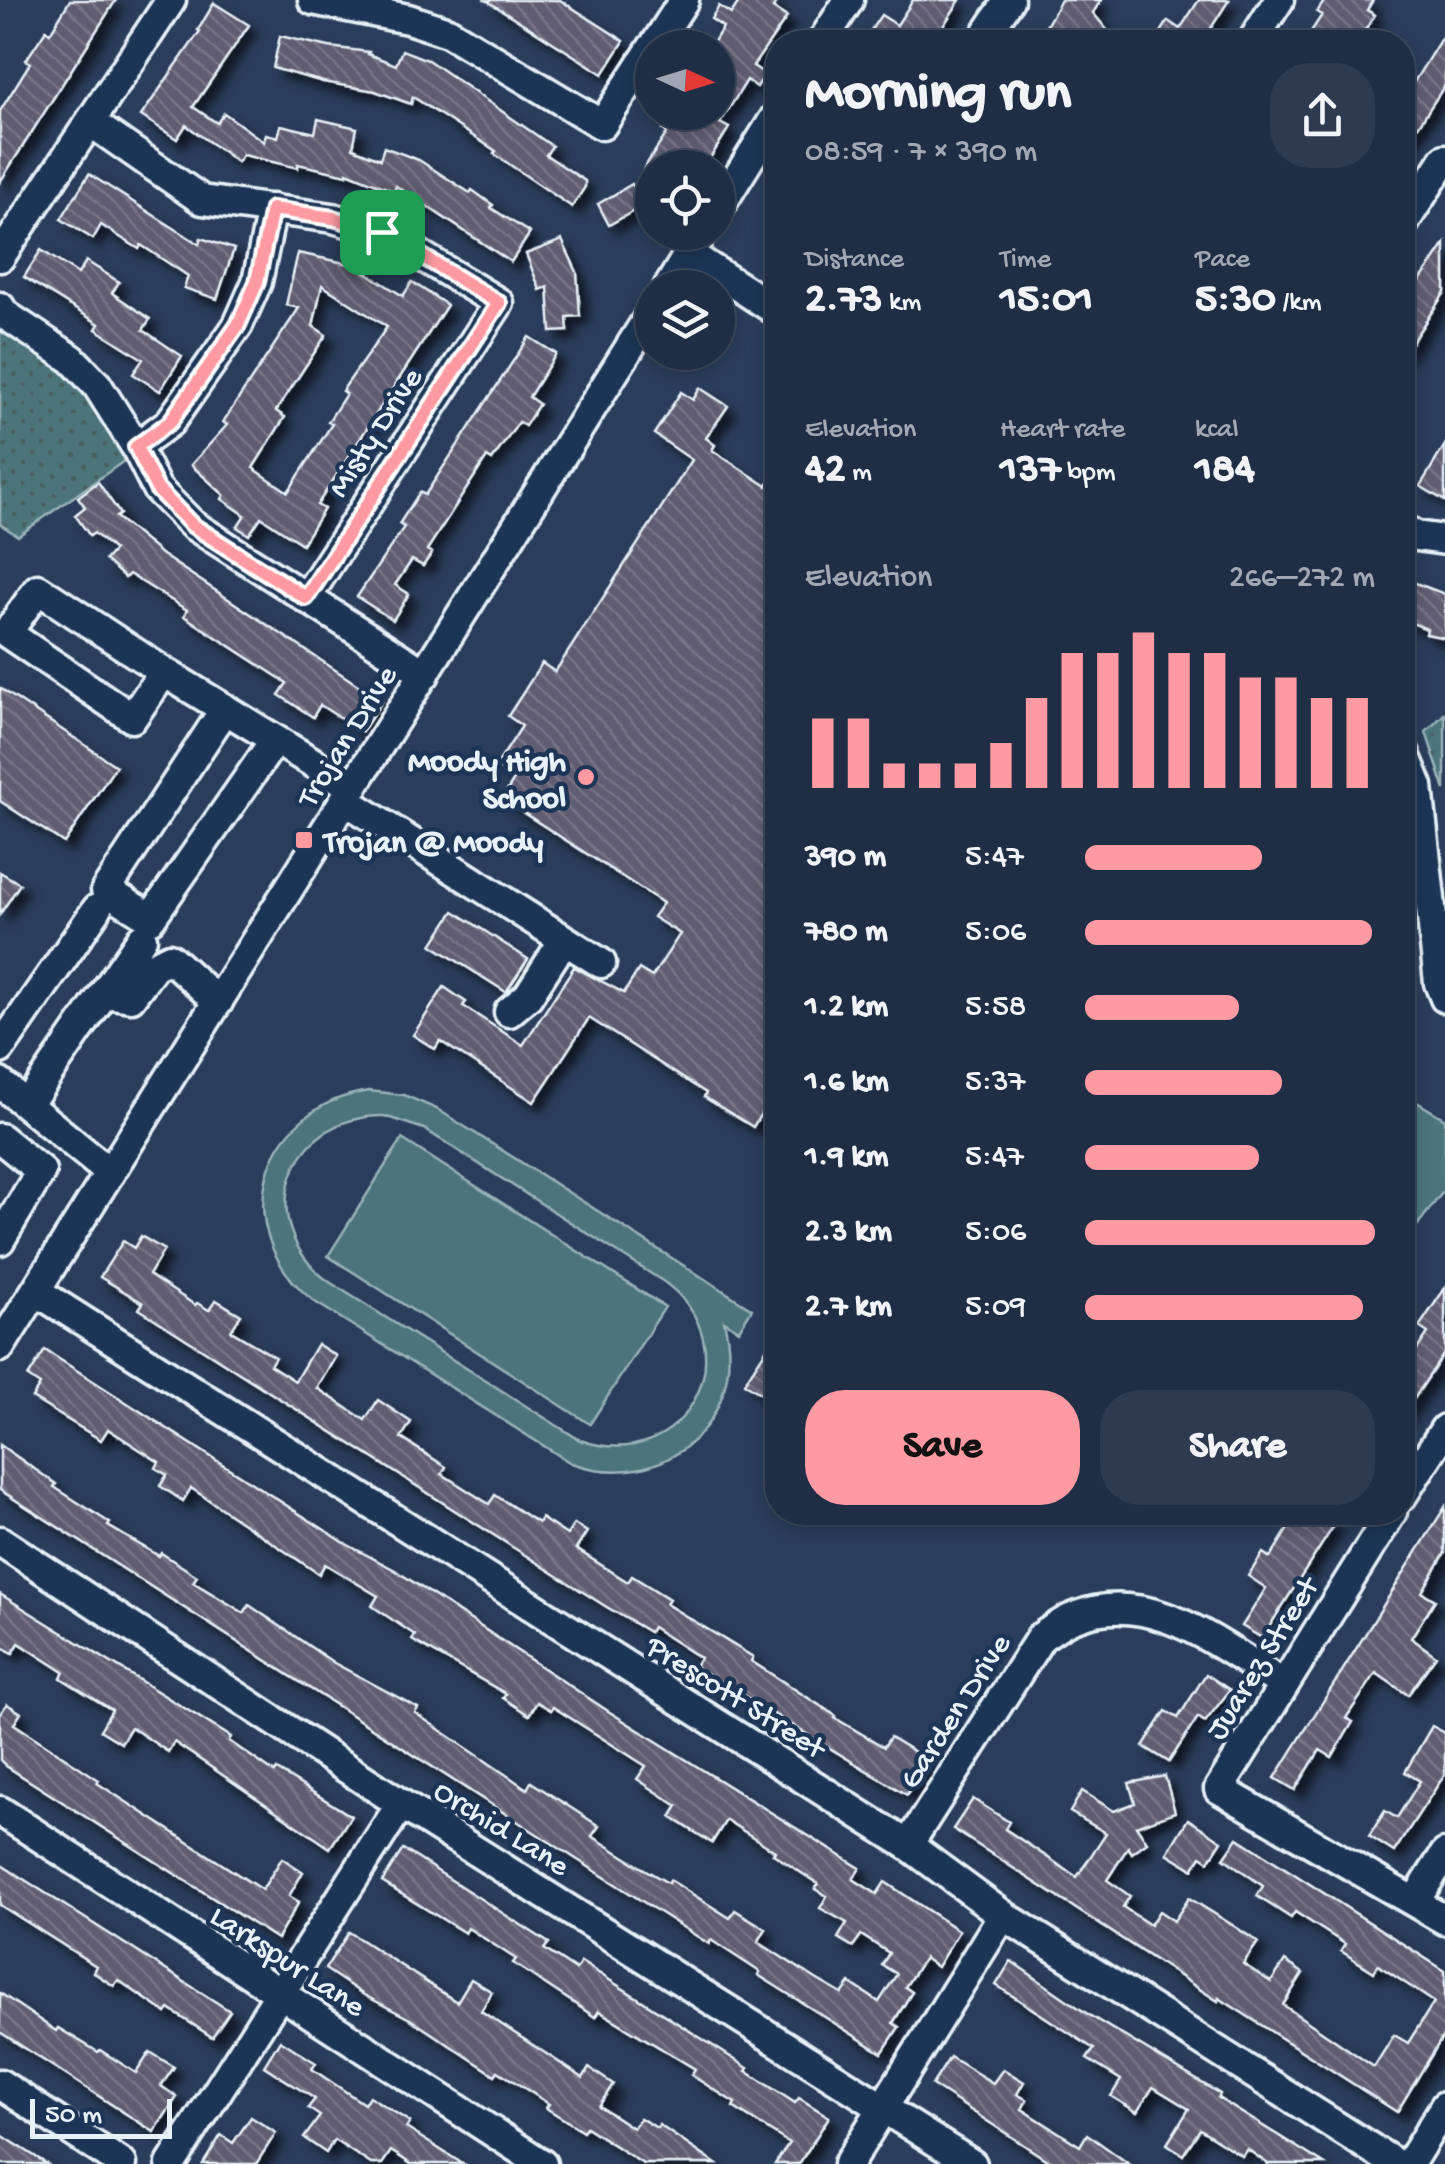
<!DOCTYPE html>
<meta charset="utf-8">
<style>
body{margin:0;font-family:"Gochi Hand",sans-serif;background:#2d3a50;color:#f1f3f6;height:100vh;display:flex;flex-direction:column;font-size:38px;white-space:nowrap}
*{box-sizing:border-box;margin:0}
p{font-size:32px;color:#a2a8b3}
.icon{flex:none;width:55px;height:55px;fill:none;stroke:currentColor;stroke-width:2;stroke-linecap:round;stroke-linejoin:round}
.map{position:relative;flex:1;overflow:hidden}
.drawer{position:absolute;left:765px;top:30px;width:650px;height:1495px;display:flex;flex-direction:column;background:#202e45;border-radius:40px;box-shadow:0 5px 15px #0003,0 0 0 2px #3d4a5e}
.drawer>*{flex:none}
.needle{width:65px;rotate:94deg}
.tools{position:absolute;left:635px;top:30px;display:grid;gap:20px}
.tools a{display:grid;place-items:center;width:100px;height:100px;border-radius:50%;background:#202e45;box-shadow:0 5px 15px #0003,0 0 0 2px #3d4a5e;font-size:50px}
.scale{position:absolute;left:30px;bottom:25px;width:142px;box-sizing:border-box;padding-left:10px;border:5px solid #e8f1f8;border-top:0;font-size:28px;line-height:35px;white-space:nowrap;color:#e8f1f8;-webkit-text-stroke:8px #1d3557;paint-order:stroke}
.pin{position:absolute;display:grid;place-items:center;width:85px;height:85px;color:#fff;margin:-42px;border-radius:20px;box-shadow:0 5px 15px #0006}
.round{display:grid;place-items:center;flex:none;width:105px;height:105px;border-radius:40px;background:#2d3a50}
.headline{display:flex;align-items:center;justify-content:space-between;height:170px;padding:0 40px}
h1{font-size:55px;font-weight:700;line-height:75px}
.figures{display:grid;grid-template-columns:repeat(3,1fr);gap:15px;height:170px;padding:10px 40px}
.figures div{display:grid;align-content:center}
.figures b{font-size:42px;font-weight:700}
.figures small{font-size:28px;font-weight:400}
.figures p{font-size:28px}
.chart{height:280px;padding:20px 40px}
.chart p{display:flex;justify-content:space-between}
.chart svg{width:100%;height:180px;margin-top:10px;stroke:#ff9aa2;stroke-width:6}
.cta{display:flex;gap:20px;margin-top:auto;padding:20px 40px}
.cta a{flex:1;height:115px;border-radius:40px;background:#ff9aa2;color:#111;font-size:40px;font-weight:700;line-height:115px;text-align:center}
.cta a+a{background:#2d3a50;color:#f1f3f6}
ul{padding:0 40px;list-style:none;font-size:32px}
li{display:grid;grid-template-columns:160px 120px 1fr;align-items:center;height:75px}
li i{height:25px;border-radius:12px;background:#ff9aa2}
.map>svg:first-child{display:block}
.park{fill:url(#park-dots);stroke:#9ab3b9;stroke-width:2.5}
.pitch{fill:#4b757a;stroke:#9ab3b9;stroke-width:2.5;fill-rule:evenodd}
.building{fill:url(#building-back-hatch);stroke:#e8f1f8;stroke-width:2.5;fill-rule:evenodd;filter:url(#shadow)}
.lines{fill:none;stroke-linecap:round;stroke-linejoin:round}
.minor-casing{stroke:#e8f1f8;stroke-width:35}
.minor{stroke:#1d3557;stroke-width:28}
.route-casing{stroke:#fff;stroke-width:20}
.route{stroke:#ff9aa2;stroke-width:12}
.poi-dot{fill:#ff9aa2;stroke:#1d3557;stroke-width:4}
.labels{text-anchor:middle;stroke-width:9;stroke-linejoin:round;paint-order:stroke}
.street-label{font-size:32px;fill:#e8f1f8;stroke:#1d3557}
.poi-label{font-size:32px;font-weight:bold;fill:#e8f1f8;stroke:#1d3557;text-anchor:end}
</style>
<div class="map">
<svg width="1445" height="2164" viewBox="0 0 1445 2164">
<defs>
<pattern id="park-dots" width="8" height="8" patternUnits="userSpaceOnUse" patternTransform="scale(2.5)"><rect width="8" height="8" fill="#4b757a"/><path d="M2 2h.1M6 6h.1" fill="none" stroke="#485e62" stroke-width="1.8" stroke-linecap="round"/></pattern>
<pattern id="building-back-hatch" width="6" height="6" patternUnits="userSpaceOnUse" patternTransform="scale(2.5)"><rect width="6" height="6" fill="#615c71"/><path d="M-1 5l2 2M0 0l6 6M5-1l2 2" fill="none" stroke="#787486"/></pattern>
<filter id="shadow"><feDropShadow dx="8" dy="8" stdDeviation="5" flood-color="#0009"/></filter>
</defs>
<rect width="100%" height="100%" fill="#2b3d5c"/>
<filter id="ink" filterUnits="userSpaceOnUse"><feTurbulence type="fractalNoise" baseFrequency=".01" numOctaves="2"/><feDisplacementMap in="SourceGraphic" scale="20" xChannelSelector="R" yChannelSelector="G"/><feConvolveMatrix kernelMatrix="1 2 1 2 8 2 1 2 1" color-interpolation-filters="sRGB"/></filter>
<g filter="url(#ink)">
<!-- park -->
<g class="park">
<polygon points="0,323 85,388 112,424 124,461 18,536 0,524"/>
<polygon points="1445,713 1445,790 1426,732"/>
</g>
<!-- pitch -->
<g class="pitch">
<path d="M369,1091L404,1095L437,1109L752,1309L739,1330L724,1321C749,1419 667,1496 571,1463L315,1302C226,1234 257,1107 369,1091ZM384,1116L424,1129L664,1282C753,1347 685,1477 580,1440L328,1281C251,1223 288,1115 384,1116Z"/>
<polygon points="1403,1099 1415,1101 1445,1119 1445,1189 1403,1244"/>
<polygon points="402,1139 665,1307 590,1424 328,1256"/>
</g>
<!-- building -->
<g class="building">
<polygon points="70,0 116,0 0,182 0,111 30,63 26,60 46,30 50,33"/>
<polygon points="486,0 560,0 624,41 603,74"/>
<polygon points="740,0 778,0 773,8 787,17 753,66 765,74 757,87 747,80 720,123 729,128 709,160 704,156 697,168 644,168 667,133 663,130 675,112 718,112 718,48 710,48 723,27 711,19 719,6 731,14"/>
<polygon points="913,0 960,0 933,42 922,37 918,42 863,42 881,15 897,25"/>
<polygon points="1061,0 1101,0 1093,13 1117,42 1037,42"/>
<polygon points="1199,0 1229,0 1209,31 1227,42 1155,42 1168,21 1180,29"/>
<polygon points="1325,0 1373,0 1367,10 1375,15 1357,42 1304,42 1322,15 1317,12"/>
<polygon points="214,3 249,25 193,107 217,123 224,113 264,142 266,134 278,137 281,125 315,133 318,119 357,128 353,148 380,159 384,147 419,160 470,193 472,190 493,205 491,208 530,233 511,262 396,186 394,191 347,172 347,175 298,164 298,168 243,155 237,162 186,125 177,139 141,116 200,31 198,30"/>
<polygon points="1445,32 1445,85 1402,151 1402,101"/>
<polygon points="280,36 329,47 369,52 368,54 396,65 402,50 428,60 552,146 546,155 585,181 585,187 572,207 494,154 496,151 413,97 411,104 375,91 323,82 273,68"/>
<polygon points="89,174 199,244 201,238 234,249 217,299 184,288 188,276 141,245 139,249 101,225 93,239 61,219"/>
<polygon points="632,184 644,205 609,225 598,204"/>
<polygon points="562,240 577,272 580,316 567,317 568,331 551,332 548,287 540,290 526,254"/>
<polygon points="1445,244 1445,292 1402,357 1402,307"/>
<polygon points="41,250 78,274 86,261 119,282 112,293 150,319 143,330 182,356 160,391 133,374 143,359 96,329 99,324 24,277"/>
<path d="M298,253L354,265L403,296L412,282L447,305L317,505L324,509L302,544L261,517L249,535L237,527L245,515L222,499L224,495L191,465L227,425L223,422L299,308L286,305ZM322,285L387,327L342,391L346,394L328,422L332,424L288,492L253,468L285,417L276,411L326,335L313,326Z"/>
<polygon points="529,337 556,354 529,397 539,404 525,426 519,422 492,460 487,457 427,550 432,553 423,566 412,560 395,585 409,594 393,620 357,597 404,527 399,524 420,492 425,495"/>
<polygon points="700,388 728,406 706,438 715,445 712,450 767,486 778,469 778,1086 753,1127 704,1097 706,1093 589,1018 534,1102 440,1041 435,1049 413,1035 444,987 466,1002 463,1006 523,1045 574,967 624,993 639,969 652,977 680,934 653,917 663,903 502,799 515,778 496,766 522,726 508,716 542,663 555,672 692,460 654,434 681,392 693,400"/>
<polygon points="1445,445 1445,501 1420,486"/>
<polygon points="98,482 120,514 116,517 162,555 382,701 362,732 320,705 313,717 279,695 287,683 184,616 187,610 129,574 125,578 105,560 114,550 94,533 90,536 75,515 85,507 78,497"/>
<polygon points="1402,578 1445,594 1445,638 1426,634 1427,629 1402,619"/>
<polygon points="0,688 116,766 64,843 0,801"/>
<polygon points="0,872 20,884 0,914"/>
<polygon points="454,911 528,959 506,992 432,945"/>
<polygon points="141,1236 164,1250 149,1275 195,1305 197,1303 209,1310 216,1300 241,1315 231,1331 275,1357 270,1365 295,1381 317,1344 336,1356 317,1388 365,1420 378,1400 411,1422 401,1438 446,1467 442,1474 489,1504 495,1495 538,1523 541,1518 567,1535 574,1524 587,1532 576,1549 628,1582 632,1576 669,1599 666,1604 753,1657 751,1661 836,1716 835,1718 884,1747 890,1737 928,1760 907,1795 695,1666 700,1658 652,1627 649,1632 605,1606 139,1309 143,1303 100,1277 123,1241 134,1248"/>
<polygon points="1445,1288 1445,1352 1402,1417 1402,1372 1428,1333 1419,1327"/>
<polygon points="778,1331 778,1389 771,1400 744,1383"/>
<polygon points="45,1350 348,1545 395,1570 608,1711 860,1868 853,1879 877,1894 885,1882 959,1931 937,1967 924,1958 905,1987 912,1992 893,2023 899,2027 882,2053 758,1975 760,1972 711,1940 709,1944 0,1490 0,1445 56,1484 54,1487 110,1523 108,1526 159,1556 161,1553 197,1576 193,1582 244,1613 249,1605 334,1663 418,1708 415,1713 527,1789 531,1782 599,1826 592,1836 644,1869 668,1883 670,1880 730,1918 735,1910 766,1929 758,1942 816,1979 842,1994 850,1983 879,2002 897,1974 882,1965 889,1953 861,1935 853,1947 838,1938 847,1923 820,1908 827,1896 815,1889 818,1884 773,1854 775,1851 726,1820 712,1843 671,1817 678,1806 637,1779 646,1766 553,1707 551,1710 537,1702 529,1715 503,1698 506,1694 412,1640 415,1635 372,1606 378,1596 325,1564 319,1574 191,1488 183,1501 160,1486 167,1475 156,1468 159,1462 108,1429 101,1440 32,1398 40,1385 28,1377"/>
<polygon points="1445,1507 1445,1553 1422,1592 1435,1600 1411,1638 1436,1656 1408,1695 1376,1673 1346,1718 1353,1722 1332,1757 1320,1750 1295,1790 1275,1778"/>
<polygon points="1298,1512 1316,1512 1335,1524 1262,1638 1242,1626 1266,1588 1248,1576 1263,1553 1270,1558"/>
<polygon points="0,1594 231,1737 229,1741 275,1773 277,1770 351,1816 330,1848 174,1742 168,1752 131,1727 121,1743 100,1730 112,1710 61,1678 64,1672 19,1643 13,1653 0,1646"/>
<polygon points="1206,1674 1230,1690 1205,1722 1198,1717 1169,1762 1143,1746 1166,1711 1178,1718"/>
<polygon points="7,1704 21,1713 14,1724 99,1780 97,1783 262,1890 282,1858 303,1872 289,1896 299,1902 277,1939 6,1766 0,1760 0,1714"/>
<polygon points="1432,1726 1445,1733 1445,1774 1394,1852 1369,1836 1385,1811 1397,1818 1420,1781 1405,1772"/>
<polygon points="1165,1776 1175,1812 1136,1826 1147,1842 1132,1853 1128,1847 1107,1880 1130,1896 1123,1907 1150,1925 1159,1911 1174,1921 1189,1898 1234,1926 1258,1942 1243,1964 1271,1982 1285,1961 1303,1973 1283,2005 1374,2067 1394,2035 1408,2043 1434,2002 1378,1965 1374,1972 1341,1951 1345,1944 1295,1912 1291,1918 1257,1896 1263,1886 1224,1858 1238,1838 1445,1971 1445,2033 1397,2112 1219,1998 1218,2001 953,1829 973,1799 1009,1822 1005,1829 1077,1877 1106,1833 1070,1812 1082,1791 1114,1811 1135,1803 1129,1783"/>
<polygon points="1188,1819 1222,1841 1209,1861 1201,1856 1193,1869 1167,1853"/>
<polygon points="403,1849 549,1943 544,1949 576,1970 581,1962 748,2068 746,2071 795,2103 799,2098 829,2117 799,2164 775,2164 789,2143 733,2107 735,2103 691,2075 695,2069 599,2011 595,2017 513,1963 516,1959 468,1928 465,1933 382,1882"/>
<polygon points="0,1864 230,2011 212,2037 169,2009 166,2013 118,1980 114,1986 93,1972 96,1966 0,1905"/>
<polygon points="349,1932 457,2002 471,1979 492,1992 481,2011 583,2078 589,2068 613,2084 599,2106 633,2128 640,2118 657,2128 659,2125 716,2164 643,2164 586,2127 583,2131 546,2108 549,2104 498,2071 495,2075 410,2019 364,1995 325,1969"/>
<polygon points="1011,1961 1089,2015 1220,2094 1218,2098 1324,2164 1268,2164 1247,2149 1242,2156 1200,2129 1183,2155 1167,2144 1189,2109 1153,2087 1137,2112 1111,2096 1121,2080 1087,2059 1094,2049 996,1985"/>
<polygon points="0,1993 56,2031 58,2028 98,2052 100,2050 136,2073 150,2052 174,2067 161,2086 177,2097 154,2132 0,2032"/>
<polygon points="280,2040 316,2063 312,2069 364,2104 369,2096 410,2122 406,2128 463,2164 411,2164 391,2151 382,2164 371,2164 334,2140 326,2153 304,2138 320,2116 308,2108 315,2099 264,2066"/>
<polygon points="950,2057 993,2083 1003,2069 1024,2082 1017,2094 1027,2100 1022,2109 1080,2146 1087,2134 1129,2164 1053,2164 932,2085"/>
<polygon points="251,2117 276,2133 256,2164 203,2164 221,2135 233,2143"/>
<polygon points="0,2134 25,2150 47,2164 0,2164"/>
</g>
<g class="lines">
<!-- minor casing -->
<g class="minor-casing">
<g id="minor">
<polyline points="313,0 408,19 448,32 602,125 652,48"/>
<polyline points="822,42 849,0"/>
<polyline points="981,42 1009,0"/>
<polyline points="1252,42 1279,0"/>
<polyline points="653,48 684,0"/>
<polyline points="92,123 202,200 333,218 382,232 499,303 306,598"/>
<polyline points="718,209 778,113"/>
<polyline points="1402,226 1445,159"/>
<polyline points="689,254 778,312"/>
<polyline points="0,257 171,0"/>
<polyline points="668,288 702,232"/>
<polyline points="0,307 4,314 72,359 97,385 136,447 157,489 193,525 425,674"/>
<polyline points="136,447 170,422 238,325 257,282 272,209"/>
<polyline points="1402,528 1416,536 1445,540"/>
<polyline points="164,672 132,718 7,633 38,589 164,672 353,787"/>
<polyline points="225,709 106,890 151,918 275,740"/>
<polyline points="1402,747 1418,786 1439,983 1445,998"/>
<polyline points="345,800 601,963"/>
<polyline points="106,993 131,997 154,966 170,958 218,1002"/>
<polyline points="509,1012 528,996 564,940"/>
<polyline points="0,1049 97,909"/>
<polyline points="0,1083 110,1173"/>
<polyline points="27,1105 142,938"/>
<polyline points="0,1138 41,1171 0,1240"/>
<polyline points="36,1291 908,1845 1003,1915 1396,2164"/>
<polyline points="0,1347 652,312"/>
<polyline points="1402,1496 1445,1429"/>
<polyline points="1392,1512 1219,1789 1445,1920"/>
<polyline points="0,1541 401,1804 972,2164"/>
<polyline points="0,1811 542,2164"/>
<path d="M908,1845L1041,1637C1052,1630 1063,1621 1075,1617C1151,1586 1221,1647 1283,1684"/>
<polyline points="1415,1901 1445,1854"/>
<polyline points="0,2084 122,2164"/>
<polyline points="171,2164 401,1804"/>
<polyline points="848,2164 1003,1915"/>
<polyline points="1409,2164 1445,2106"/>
</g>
</g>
<!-- minor -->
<use href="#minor" class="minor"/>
</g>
</g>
<g class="lines" filter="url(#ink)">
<!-- route casing -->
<g class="route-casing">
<polygon id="route" points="272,209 333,218 382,232 499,303 306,598 192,525 157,489 136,447 170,422 238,325 257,282"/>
</g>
<!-- route -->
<use href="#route" class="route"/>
</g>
<!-- markers -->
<g class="poi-dot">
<circle cx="586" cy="777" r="10"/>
<rect x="294" y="830" width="20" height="20" rx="5"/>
</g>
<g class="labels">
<!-- street labels -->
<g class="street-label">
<text transform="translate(373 431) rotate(-57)" y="11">Misty Drive</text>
<text transform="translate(345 735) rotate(-58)" y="11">Trojan Drive</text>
<text transform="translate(1260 1657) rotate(-58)" y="11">Juarez Street</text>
<text transform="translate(737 1695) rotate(32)" y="11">Prescott Street</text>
<text transform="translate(953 1710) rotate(-57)" y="11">Garden Drive</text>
<text transform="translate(503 1826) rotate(32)" y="11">Orchid Lane</text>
<text transform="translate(289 1959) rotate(33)" y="11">Larkspur Lane</text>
</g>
<!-- poi labels -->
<g class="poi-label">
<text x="566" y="770">Moody High<tspan x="566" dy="37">School</tspan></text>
<text x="324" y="851" text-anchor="start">Trojan @ Moody</text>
</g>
</g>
</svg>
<div class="tools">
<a><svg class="needle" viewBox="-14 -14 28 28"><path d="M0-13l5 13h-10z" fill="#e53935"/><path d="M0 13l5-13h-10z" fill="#a2a8b3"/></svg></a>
<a><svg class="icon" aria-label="locate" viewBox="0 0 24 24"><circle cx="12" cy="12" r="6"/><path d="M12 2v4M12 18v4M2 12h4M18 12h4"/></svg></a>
<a><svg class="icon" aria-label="layers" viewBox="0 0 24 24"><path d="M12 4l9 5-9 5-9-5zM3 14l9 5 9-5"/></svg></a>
</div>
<div class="scale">50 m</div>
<div class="pin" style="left:382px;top:232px;background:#1e9e55"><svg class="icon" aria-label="arrive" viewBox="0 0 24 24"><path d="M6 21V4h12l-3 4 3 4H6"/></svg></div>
<section class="drawer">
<div class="headline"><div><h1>Morning run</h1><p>08:59 · 7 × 390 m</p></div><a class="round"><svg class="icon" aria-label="share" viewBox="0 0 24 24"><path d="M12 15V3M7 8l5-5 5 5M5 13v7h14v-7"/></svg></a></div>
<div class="figures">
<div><p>Distance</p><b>2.73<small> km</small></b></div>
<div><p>Time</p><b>15:01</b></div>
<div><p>Pace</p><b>5:30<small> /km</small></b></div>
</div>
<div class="figures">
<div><p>Elevation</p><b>42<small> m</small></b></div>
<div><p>Heart rate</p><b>137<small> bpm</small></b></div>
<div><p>kcal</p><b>184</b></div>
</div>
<div class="chart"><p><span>Elevation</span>266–272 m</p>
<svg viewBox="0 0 160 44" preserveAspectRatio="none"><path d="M5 44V27M15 44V27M25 44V38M35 44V38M45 44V38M55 44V33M65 44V22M75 44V11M85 44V11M95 44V6M105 44V11M115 44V11M125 44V17M135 44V17M145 44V22M155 44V22"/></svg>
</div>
<ul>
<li><b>390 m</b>5:47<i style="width:61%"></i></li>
<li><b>780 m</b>5:06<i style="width:99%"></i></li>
<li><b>1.2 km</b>5:58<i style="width:53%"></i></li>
<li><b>1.6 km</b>5:37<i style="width:68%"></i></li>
<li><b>1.9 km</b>5:47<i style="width:60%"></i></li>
<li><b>2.3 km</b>5:06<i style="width:100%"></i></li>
<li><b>2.7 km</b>5:09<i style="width:96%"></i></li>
</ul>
<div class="cta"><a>Save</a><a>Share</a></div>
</section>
</div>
